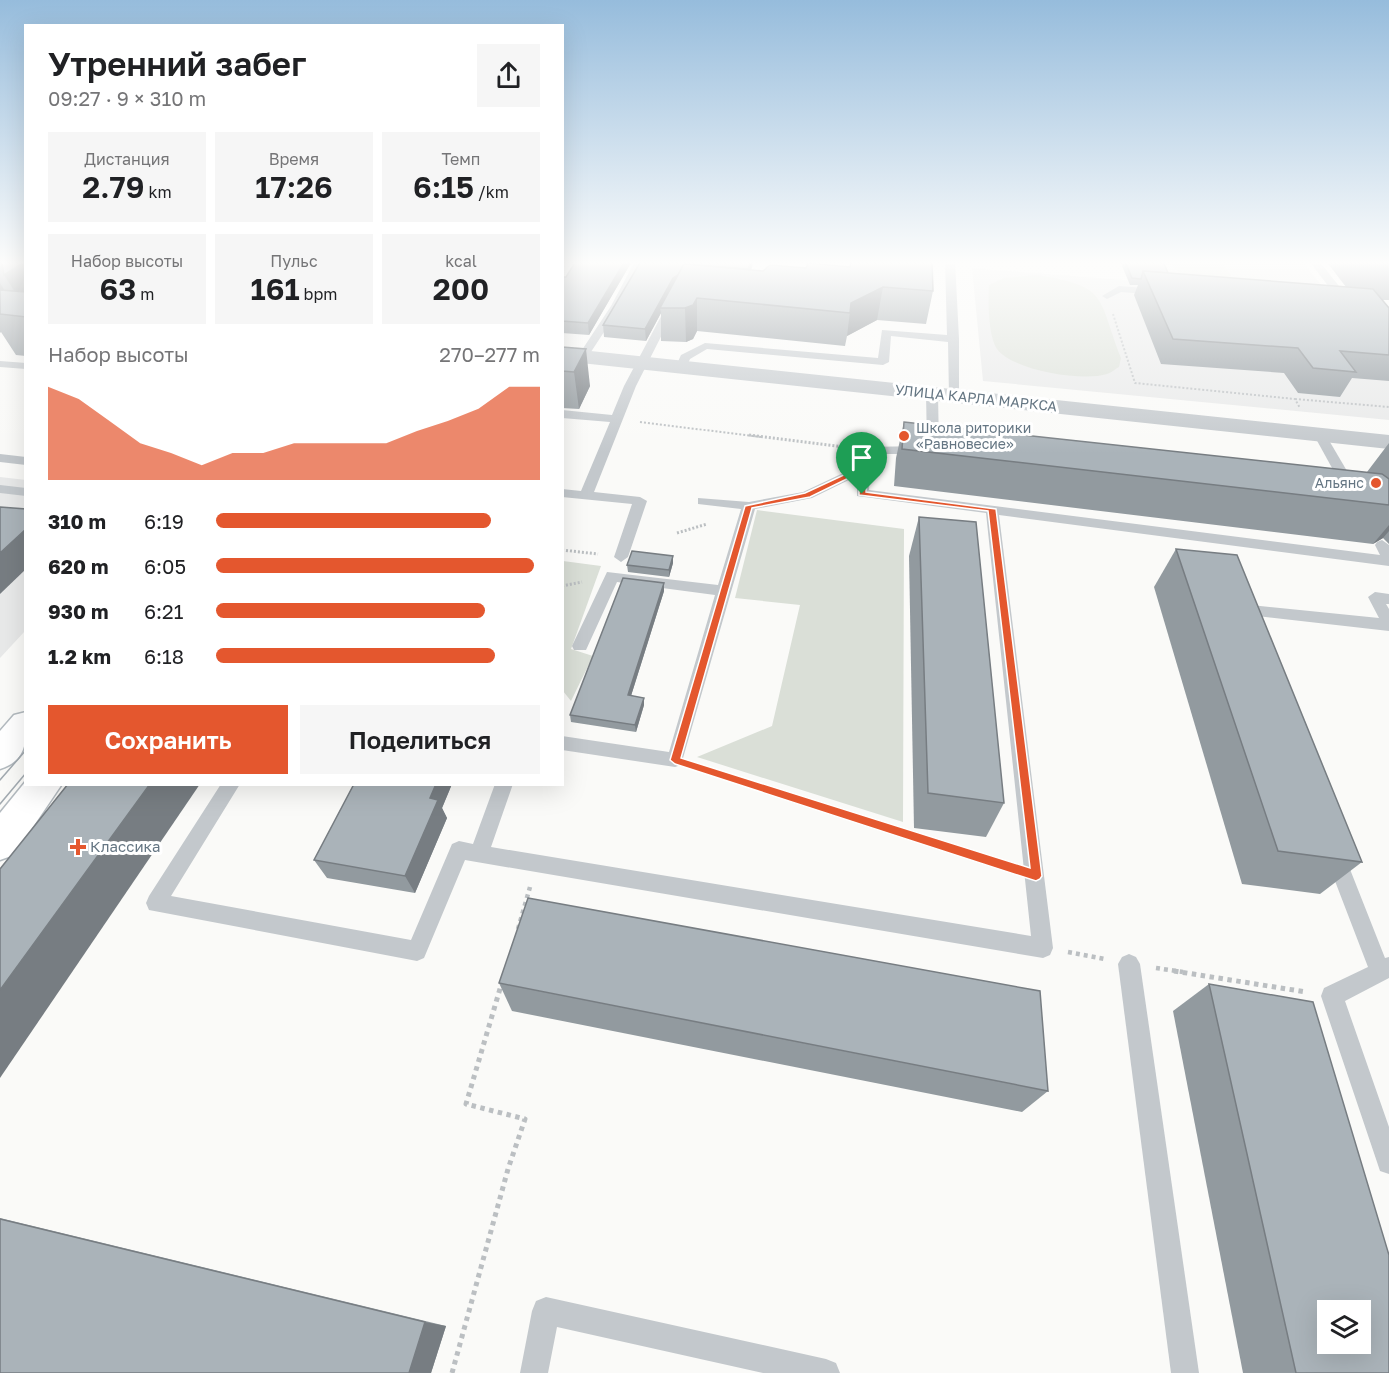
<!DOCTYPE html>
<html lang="ru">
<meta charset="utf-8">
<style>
body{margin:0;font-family:"Golos Text",sans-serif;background:#f6f6f6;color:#202124;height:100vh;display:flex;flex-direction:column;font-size:22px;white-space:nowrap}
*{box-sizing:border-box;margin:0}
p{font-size:20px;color:#757577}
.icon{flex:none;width:33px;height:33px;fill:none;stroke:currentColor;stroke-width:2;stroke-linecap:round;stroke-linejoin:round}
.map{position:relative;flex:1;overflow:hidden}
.details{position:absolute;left:24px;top:24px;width:540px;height:762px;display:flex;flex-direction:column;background:#fff;border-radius:0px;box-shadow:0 6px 24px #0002}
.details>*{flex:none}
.controls{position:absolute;left:1317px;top:1300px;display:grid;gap:12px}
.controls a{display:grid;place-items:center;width:54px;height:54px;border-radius:0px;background:#fff;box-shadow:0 6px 24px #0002;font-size:30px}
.pin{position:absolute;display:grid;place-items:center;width:51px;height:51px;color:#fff;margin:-62px -26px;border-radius:50% 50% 50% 0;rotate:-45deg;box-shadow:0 0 6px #0007}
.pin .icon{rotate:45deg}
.round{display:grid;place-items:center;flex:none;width:63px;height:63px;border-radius:0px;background:#f6f6f6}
.overview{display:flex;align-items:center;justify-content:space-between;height:102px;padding:0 24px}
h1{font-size:33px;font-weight:600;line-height:45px}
.stats{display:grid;grid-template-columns:repeat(3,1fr);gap:9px;height:102px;padding:6px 24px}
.stats div{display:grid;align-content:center;border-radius:0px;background:#f6f6f6;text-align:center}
.stats b{font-size:30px;font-weight:600}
.stats small{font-size:16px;font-weight:400}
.stats p{font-size:16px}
.chart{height:168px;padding:12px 24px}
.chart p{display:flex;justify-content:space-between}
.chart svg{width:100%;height:108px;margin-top:6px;fill:#e4572e;opacity:.7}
.primary-button{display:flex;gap:12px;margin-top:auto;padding:12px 24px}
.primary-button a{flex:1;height:69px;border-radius:0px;background:#e4572e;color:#fff;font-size:24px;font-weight:600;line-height:69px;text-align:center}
.primary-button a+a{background:#f6f6f6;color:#202124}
ul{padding:0 24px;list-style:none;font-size:20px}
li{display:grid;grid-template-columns:96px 72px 1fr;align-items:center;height:45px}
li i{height:15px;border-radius:8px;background:#e4572e}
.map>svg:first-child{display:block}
.built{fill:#e8e9e9}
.green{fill:#dadfd7}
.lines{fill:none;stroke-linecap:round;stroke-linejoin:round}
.secondary-casing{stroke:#b3babf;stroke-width:3}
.path-far3{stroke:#bbbfc2;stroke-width:2;stroke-dasharray:2 2;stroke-linecap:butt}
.path-far2{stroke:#bbbfc2;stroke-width:3;stroke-dasharray:2 2;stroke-linecap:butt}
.path-far1{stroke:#bbbfc2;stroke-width:4.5;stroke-dasharray:4 4;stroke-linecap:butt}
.path{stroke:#bbbfc2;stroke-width:5;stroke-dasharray:4.5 4.5;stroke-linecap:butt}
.service{fill:#c3c8cc;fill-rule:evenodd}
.minor{fill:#c3c8cc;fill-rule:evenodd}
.secondary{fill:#fff;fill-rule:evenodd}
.tram{stroke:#a2aab0;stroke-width:1.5}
.wall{fill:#929a9f}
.shaded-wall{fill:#777d82}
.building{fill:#aab3b9;stroke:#777d82;stroke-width:1.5;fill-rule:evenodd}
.route{fill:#e4572e;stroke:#fff;stroke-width:1.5;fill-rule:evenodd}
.poi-dot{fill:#e4572e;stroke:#fff;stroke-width:2}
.labels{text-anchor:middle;stroke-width:6;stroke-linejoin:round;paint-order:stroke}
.far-street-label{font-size:14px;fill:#657683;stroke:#fff}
.far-poi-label{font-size:14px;fill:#657683;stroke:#fff;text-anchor:start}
.poi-label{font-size:15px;fill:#657683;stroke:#fff;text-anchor:start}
</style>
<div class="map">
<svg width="1389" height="1373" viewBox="0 0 1389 1373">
<rect width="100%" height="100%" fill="#fafaf8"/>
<!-- built -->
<g class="built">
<polygon points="1163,261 1302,261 1335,302 1389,307 1389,420 983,381 972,268 1173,284"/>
<polygon points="0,477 26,480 25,631 0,658"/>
</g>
<!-- green -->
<g class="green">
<path d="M1170,261H1222L1231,275L1225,283C1201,280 1183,284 1170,261Z"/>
<path d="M1036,275C1109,286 1097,296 1121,358L1119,367C1115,369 1111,373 1107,374C1082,382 1012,370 997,349C988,335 988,301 989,285L1004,278Z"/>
<polygon points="757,510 904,529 903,822 697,757 772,726 800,605 735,598"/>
<polygon points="563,561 601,566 571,649 593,656 571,701 563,691"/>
</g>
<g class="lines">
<!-- secondary casing -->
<g class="secondary-casing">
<g id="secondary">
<path d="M26,712C26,738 29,760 0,769V731L14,715Z"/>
<polygon points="26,781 26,784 62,784 14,855 0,860 0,813"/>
</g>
</g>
<!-- path-far3 -->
<g class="path-far3">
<polyline points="1113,314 1135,383 1295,399 1300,408"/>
<polyline points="1295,399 1389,407"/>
<polyline points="640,422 761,437"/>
</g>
<!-- path-far2 -->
<g class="path-far2">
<polyline points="749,435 844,447"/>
<polyline points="677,533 707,524"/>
<polyline points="562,550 598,554"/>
<polyline points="562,586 582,582"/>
</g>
<!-- path-far1 -->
<g class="path-far1">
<polyline points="698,768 1006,866"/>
<polyline points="518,929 530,887"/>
<polyline points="1068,952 1105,959"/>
<polyline points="1156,968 1183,972"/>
</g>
<!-- path -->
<g class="path">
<polyline points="1174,971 1306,992"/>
<polyline points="452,1373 508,1169 525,1119 466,1104 502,982"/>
</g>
<!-- service -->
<g class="service">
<polygon points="635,261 645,261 621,306 587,358 579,358 578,356 611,306"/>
<polygon points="945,261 955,261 959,339 959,398 949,396 948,342 891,336 889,362 883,365 707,349 690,359 686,368 676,366 681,355 705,343 878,358 882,330 947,335"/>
<polygon points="1309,261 1319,261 1347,296 1347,300 1339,300"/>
<polygon points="1119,286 1158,289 1163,292 1158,295 1121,292 1107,299 1102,296"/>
<polygon points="671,304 676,307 636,386 594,492 640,497 647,501 628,557 621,562 614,557 632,504 562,497 562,489 581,491 610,422 562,418 562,410 612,415 624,386 666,307"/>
<polygon points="0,361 26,363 26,369 0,367"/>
<polygon points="932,390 938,393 939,450 933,454 871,454 869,490 1380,555 1375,545 1377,542 1382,540 1389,545 1389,566 999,515 1053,948 1050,955 1043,958 465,860 424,958 417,961 149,910 146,903 149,896 221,784 240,784 171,896 411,940 452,844 459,841 473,844 495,784 513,784 491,847 1031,936 986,513 857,496 857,476 812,498 755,509 681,765 675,767 562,750 562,736 669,752 715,595 617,582 586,650 574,650 572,646 607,572 718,585 741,509 698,504 698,498 749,502 803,492 858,466 861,447 927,446 926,393"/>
<polygon points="1321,433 1327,437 1357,488 1355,491 1350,492 1343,488 1315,437"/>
<polygon points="0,454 26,457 26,465 0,462"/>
<polygon points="0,485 26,488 26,496 0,493"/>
<polygon points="1375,592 1389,594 1389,604 1386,604 1389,609 1389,631 1248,615 1237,616 1233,609 1241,604 1379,618 1368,597"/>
<polygon points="1335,846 1342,849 1385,958 1389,957 1389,978 1345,1001 1389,1127 1389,1174 1380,1171 1377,1162 1321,996 1324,988 1368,967 1325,855 1328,849"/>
<polygon points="1129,954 1136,957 1140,964 1199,1373 1171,1373 1118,964 1122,957"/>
<polygon points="546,1297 826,1359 836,1363 840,1373 763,1373 557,1327 548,1373 520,1373 532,1311 536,1301"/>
</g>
<!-- minor -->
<polygon class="minor" points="562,348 1389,435 1389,449 562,361"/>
<!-- secondary -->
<use href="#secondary" class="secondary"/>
<!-- tram -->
<g class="tram">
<polyline points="0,780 26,750"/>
<polyline points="0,804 26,773"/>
</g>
</g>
<!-- wall -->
<g class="wall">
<polygon points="0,261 26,261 26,356 16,355 1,332 0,333"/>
<polygon points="576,261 632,261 589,335 562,333 562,277 566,277"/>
<polygon points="641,261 754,261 751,270 933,291 926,324 877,320 847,336 845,346 697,331 693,339 686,342 661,341 661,313 646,341 604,337 603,325"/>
<polygon points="1051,261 1090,261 1089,263"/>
<polygon points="1120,261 1163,261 1168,273 1346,287 1326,261 1389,261 1389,300 1382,300 1389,308 1389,381 1352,378 1340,397 1298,393 1284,373 1161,364 1134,295 1138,285 1130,285"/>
<polygon points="562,347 590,386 579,409 562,408"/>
<polygon points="904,422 1368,473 1367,472 1389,443 1389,544 1383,538 1373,544 894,486 896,458"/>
<polygon points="919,517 1004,803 986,837 914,828 909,556"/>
<polygon points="1176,549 1362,862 1320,894 1242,884 1154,587"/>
<polygon points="673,556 673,563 669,577 628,572 627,565"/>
<polygon points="664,583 664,591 631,696 644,698 644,705 636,732 571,722 570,715"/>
<polygon points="354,784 452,784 442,808 447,818 415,893 327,878 314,860"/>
<polygon points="499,983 1048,1091 1022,1112 512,1011"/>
<polygon points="1209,984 1389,1373 1243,1373 1173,1011"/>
<polygon points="0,1218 446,1326 431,1373 0,1373"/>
</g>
<!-- shaded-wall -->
<g class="shaded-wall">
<polygon points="26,261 26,309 4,275"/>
<polygon points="625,261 632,261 589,335 588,323"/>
<polygon points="751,261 754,261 743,291 744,280"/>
<polygon points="679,275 660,308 661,313 646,341 645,329 673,278"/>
<polygon points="0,283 21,316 0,314"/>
<polygon points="883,287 877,320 847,336 851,303"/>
<polygon points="697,298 697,331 693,339 686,342 685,308"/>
<polygon points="586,349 590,386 579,409 574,372"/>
<polygon points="1389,525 1389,531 1383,538 1373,544"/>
<polygon points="26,529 26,569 0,594 0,553"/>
<polygon points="673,556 673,563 669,577 669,570"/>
<polygon points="664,583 664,591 629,702 628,695"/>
<polygon points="644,698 644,705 636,732 635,725"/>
<polygon points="150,784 200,784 0,1078 0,990"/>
<polygon points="436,784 452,784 442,808 447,818 415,893 405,876 430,798"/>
<polygon points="425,1322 446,1326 431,1373 409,1373"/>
</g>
<!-- building -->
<g class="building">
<polygon points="0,261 26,261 4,275 2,263 0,263"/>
<polygon points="576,261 625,261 588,323 562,321 562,277 566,277"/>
<polygon points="641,261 751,261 748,269 684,264 678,275 673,278 645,329 603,325"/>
<polygon points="851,261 932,261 933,291 883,287 851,303 850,313 697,298 693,305 685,308 660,308 684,264 763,271 770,265 806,268 808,263 850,267"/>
<polygon points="1125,261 1163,261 1168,273 1143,271 1141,279 1132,278"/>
<polygon points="1143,271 1373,289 1389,308 1389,355 1340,351 1356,372 1313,368 1298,348 1173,339"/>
<polygon points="0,290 26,292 26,317 0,314"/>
<polygon points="562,347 586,349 574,372 562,371"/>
<polygon points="904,422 1382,474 1389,479 1389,505 902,449"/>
<polygon points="0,507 26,509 26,529 0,553"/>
<polygon points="919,517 976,522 1004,803 928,793"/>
<polygon points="1176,549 1237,555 1362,862 1278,851"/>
<polygon points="632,551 673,556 669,570 627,565"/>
<polygon points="623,578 664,583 628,695 644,698 635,725 570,715"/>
<polygon points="68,784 150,784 0,990 0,869"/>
<polygon points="354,784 436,784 430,798 438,800 405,876 314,860"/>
<polygon points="528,898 1040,991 1048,1091 499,983"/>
<path d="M1209,984L1313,1002L1389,1255V1373H1296ZM1328,1311H1360V1344H1328Z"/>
<polygon points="0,1219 425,1322 409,1373 0,1373"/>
</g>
<!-- sky -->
<linearGradient id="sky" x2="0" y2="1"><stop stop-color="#96bcdc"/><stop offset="0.58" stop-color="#fdfdfc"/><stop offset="1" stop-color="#fdfdfc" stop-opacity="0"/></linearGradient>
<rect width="1389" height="453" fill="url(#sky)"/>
<!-- route -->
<path class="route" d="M863,466L867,468L866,492L996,509L1042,876L1040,879L1036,881L675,764L670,760L745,506L805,493ZM859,473V495L988,511L1030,868L681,758L752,508L810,497Z"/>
<!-- markers -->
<g class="poi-dot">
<circle cx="904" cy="436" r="6"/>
<circle cx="1376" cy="483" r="6"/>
<path d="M75 838h6v6h6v6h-6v6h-6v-6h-6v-6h6z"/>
</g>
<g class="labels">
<!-- far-street labels -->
<g class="far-street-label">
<text transform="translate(976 398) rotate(6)" y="5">УЛИЦА КАРЛА МАРКСА</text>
</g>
<!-- far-poi labels -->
<g class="far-poi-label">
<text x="916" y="433">Школа риторики<tspan x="916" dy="16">«Равновесие»</tspan></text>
<text x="1364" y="488" text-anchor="end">Альянс</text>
</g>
<!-- poi labels -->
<g class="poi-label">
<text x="90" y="852">Классика</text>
</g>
</g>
</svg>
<div class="controls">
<a><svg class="icon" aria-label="layers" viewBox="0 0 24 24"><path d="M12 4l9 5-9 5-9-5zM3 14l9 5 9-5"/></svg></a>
</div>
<div class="pin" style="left:862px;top:494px;background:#1e9e55"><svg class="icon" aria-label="arrive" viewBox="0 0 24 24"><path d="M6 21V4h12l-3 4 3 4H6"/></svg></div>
<section class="details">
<div class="overview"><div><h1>Утренний забег</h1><p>09:27 · 9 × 310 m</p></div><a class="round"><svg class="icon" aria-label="share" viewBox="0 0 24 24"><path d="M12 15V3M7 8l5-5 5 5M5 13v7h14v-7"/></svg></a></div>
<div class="stats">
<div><p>Дистанция</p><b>2.79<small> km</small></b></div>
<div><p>Время</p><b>17:26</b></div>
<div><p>Темп</p><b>6:15<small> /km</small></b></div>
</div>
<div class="stats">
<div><p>Набор высоты</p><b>63<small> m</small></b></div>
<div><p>Пульс</p><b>161<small> bpm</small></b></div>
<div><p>kcal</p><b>200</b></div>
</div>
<div class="chart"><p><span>Набор высоты</span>270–277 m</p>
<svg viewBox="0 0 160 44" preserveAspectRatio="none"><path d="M0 44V6L10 11L20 20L30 29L40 33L50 38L60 33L70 33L80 29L90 29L100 29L110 29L120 24L130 20L140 15L150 6L160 6V44z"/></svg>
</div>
<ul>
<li><b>310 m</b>6:19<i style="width:85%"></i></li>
<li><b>620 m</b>6:05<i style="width:98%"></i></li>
<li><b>930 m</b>6:21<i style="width:83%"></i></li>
<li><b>1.2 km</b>6:18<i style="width:86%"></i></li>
</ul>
<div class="primary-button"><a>Сохранить</a><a>Поделиться</a></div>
</section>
</div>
